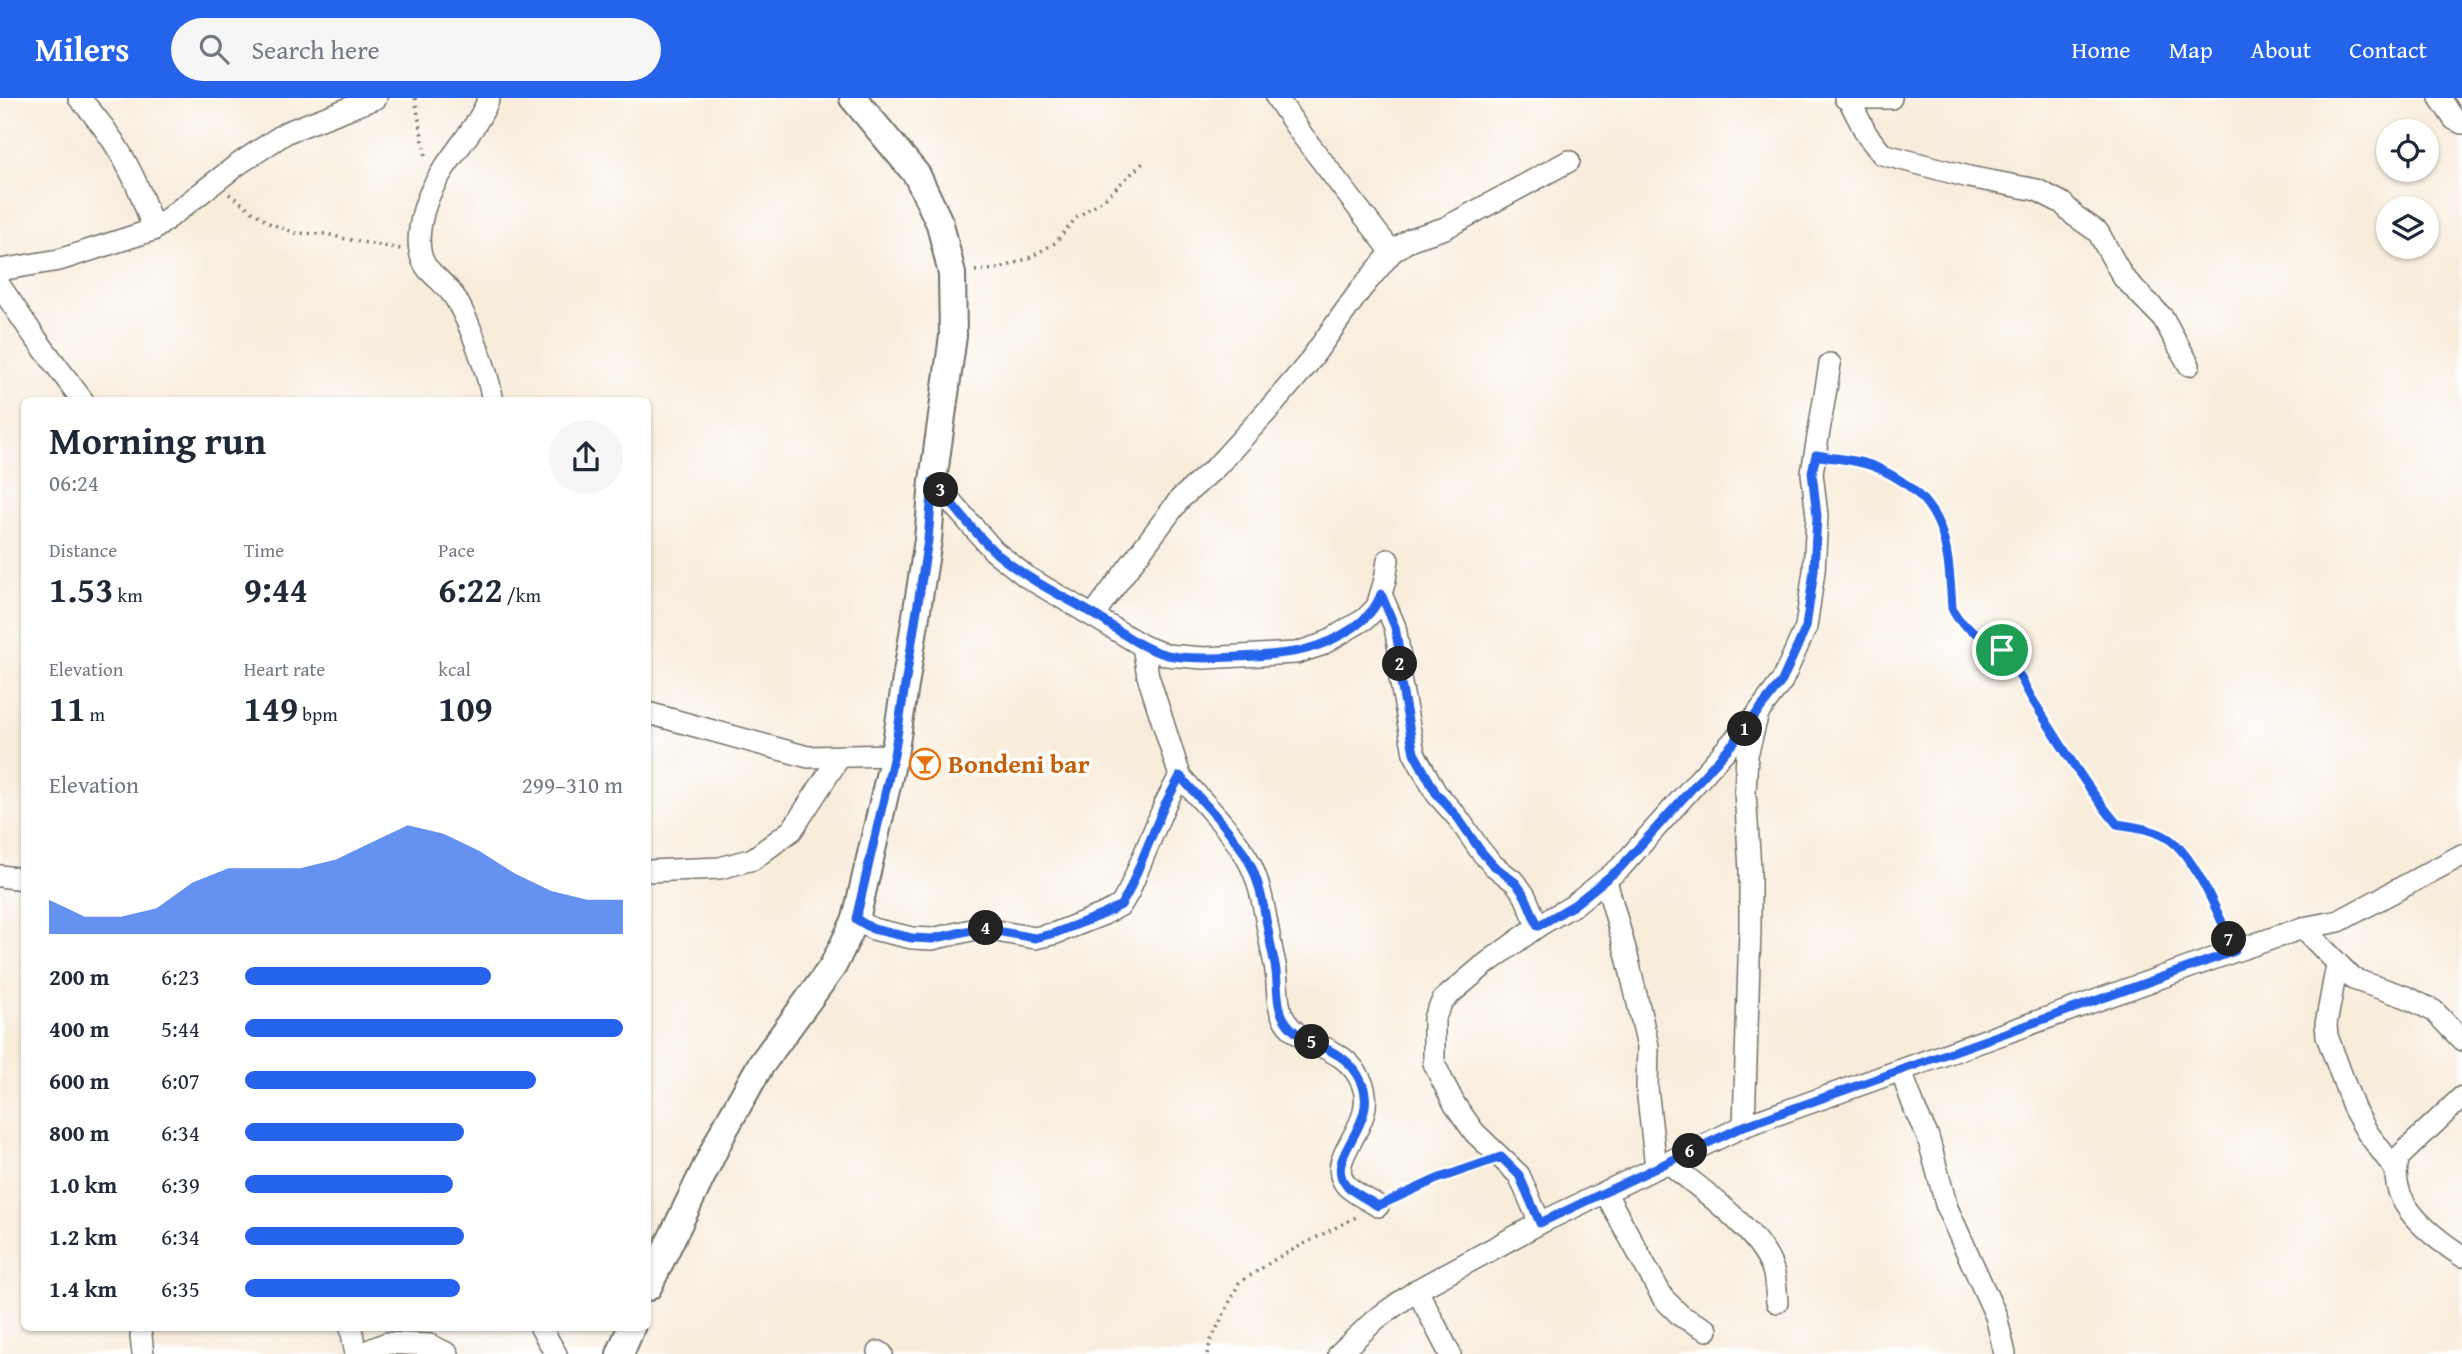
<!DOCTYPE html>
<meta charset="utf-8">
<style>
body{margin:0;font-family:"Gentium Book Plus",serif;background:#f6f6f7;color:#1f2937;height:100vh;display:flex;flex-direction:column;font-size:26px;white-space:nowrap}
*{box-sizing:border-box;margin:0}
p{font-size:23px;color:#747a83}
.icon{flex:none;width:38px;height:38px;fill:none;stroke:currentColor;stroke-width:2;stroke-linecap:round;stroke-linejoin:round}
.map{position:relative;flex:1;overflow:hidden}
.side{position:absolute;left:21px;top:299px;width:630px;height:934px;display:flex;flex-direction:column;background:#fff;border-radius:10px;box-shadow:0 2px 5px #0004}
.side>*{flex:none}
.buttons{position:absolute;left:2376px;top:21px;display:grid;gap:14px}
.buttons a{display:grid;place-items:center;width:63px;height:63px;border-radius:50%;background:#fff;box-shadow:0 2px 5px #0004;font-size:35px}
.pin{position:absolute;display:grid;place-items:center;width:60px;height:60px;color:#fff;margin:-30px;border:4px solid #fff;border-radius:50%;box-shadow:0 2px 7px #0007}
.km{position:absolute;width:35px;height:35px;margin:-18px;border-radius:50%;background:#222;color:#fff;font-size:19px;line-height:35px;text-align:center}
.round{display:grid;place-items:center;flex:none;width:74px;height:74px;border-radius:37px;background:#f6f6f7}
.summary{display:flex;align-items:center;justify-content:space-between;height:119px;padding:0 28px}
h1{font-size:38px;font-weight:700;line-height:52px}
.figures{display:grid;grid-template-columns:repeat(3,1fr);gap:10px;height:119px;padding:7px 28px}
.figures div{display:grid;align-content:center}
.figures b{font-size:35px;font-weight:700}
.figures small{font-size:19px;font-weight:400}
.figures p{font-size:19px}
.chart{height:196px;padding:14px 28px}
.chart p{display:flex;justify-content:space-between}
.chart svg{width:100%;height:126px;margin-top:7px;fill:#2563eb;opacity:.7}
ul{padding:0 28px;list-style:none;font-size:23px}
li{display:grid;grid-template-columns:112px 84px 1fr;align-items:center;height:52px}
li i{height:18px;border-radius:9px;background:#2563eb}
header{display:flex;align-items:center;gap:42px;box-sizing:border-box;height:98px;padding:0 35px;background:#2563eb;color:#fff}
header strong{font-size:33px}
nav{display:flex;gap:38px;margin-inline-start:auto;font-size:24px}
.search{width:490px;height:63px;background:#f6f6f7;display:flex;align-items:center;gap:18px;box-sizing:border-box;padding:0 24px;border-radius:38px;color:#747a83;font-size:26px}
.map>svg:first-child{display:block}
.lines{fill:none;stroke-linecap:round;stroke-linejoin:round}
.minor-casing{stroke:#736f69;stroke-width:24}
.tertiary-casing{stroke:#736f69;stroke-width:30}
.path{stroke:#736f69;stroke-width:3.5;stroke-dasharray:2 5;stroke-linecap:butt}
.minor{stroke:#fff;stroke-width:21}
.tertiary{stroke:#fff;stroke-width:26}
.route-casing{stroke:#fff;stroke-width:14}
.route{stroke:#2563eb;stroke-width:9}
.labels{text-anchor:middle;stroke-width:7;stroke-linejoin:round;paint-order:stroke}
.food-label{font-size:26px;font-weight:bold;fill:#c56008;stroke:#fff;text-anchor:start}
</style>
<header>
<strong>Milers</strong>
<div class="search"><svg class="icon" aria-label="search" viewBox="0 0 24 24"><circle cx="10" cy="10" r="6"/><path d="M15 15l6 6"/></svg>Search here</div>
<nav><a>Home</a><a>Map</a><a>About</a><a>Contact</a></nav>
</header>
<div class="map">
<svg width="2462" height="1256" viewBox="0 0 2462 1256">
<rect width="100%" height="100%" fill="#fff"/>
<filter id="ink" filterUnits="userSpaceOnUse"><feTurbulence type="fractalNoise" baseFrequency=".0143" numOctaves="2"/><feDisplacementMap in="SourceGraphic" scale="14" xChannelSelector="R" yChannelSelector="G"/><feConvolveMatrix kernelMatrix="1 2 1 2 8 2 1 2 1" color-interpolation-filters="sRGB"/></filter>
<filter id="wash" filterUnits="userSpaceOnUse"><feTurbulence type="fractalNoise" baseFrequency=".00686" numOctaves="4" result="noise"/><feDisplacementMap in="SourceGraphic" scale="28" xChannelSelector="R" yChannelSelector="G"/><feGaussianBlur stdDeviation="1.57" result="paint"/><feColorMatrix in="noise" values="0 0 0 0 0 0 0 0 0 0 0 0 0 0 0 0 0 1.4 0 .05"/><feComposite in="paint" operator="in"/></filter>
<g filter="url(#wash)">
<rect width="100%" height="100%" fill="#f8ecdb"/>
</g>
<g filter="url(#ink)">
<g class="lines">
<!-- minor casing -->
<g class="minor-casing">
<g id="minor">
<path d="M79,0C115,38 139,82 153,132"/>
<path d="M489,0C475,36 443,63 428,100C420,120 413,154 428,171C438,182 450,190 457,203C472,230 487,272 493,303"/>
<polyline points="1277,0 1302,37 1392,154"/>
<polyline points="1845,0 1891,0"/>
<polyline points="2440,0 2454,21 2462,25"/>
<polyline points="1849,2 1867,37 1882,56 1969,79 2037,92 2062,105 2075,118 2098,134 2123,179 2163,220 2189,267"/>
<polyline points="0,172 59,162 153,132 237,67 287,34 376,0"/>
<polyline points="0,188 34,238 83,303"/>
<polyline points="933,383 994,453 1027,479 1143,548 1166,557 1204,560 1296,555 1321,547 1365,521 1377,509 1385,482 1388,462"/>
<polyline points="1381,496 1395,529 1400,558 1400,580 1414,655 1436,695 1458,720 1480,752 1493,767 1516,785 1525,798 1538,828"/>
<polyline points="1093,517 1180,401 1216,369 1270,310 1306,268 1361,191 1392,154 1411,141 1445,130 1569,63"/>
<polyline points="648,615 808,659 894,657"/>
<path d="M1180,678C1203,705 1229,729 1247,760C1264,789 1266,829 1274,862C1279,880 1275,904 1283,919C1300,952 1344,943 1362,985C1380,1028 1321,1060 1347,1088C1355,1096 1369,1102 1378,1108"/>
<polyline points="648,773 720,770 753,761 792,732 839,660"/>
<polyline points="0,778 24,781"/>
<polyline points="1606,783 1627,858 1648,948 1647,990 1656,1070"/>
<polyline points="856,821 873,831 912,840 932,841 980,830 1035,840 1056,835 1104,816 1121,807 1129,793 1165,706 1180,678 1148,578 1143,548"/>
<polyline points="2303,830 2353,881 2406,899 2434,913 2462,942"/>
<polyline points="2337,867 2326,926 2327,938 2354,1011 2367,1034 2395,1071"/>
<polyline points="1901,973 1916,1014 1928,1039 1947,1110 1996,1218 2005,1256"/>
<path d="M2462,999L2399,1059C2384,1103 2430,1137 2462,1158"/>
<polyline points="1744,1028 1750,831 1750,771 1745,694 1747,657 1758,615 1782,583 1806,529 1814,473 1817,418 1812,375 1830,266"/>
<path d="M1667,1064C1699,1089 1760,1133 1773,1172C1776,1182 1776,1194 1777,1204"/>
<polyline points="1605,1094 1663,1200 1681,1218 1707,1232"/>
<polyline points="1540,1125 1519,1077 1475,1035 1455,1007 1441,980 1434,965 1434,920 1443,902 1483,868 1538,828 1574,807 1620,770 1753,621"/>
<polyline points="1417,1192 1450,1256"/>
<polyline points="351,1230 356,1256"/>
<polyline points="541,1230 556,1256"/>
<polyline points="141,1238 143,1256"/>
<polyline points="879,1254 882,1256"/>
<polyline points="360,1256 387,1245 430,1247 448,1256"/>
<polyline points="1339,1256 1376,1221 1417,1192 1540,1125 1744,1028 2235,853 2303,830 2339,823 2462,757"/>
</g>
</g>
<!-- tertiary casing -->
<g class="tertiary-casing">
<g id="tertiary">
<polyline points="648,1189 724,1032 760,968 833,868 856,821 894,657 928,442 933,383 953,238 952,176 940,126 917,77 853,0"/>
<polyline points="620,1256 631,1230"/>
</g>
</g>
<!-- path -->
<g class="path">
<polyline points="415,0 426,60"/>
<polyline points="229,96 269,125 296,135 327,136 350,142 401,151"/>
<polyline points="975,173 999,171 1029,160 1055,145 1076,120 1105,100 1143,65"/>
<polyline points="1834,360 1878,370 1911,391 1934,413 1943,433 1952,510 1956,520 1964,528 2002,552 2055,637 2103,709 2117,726 2145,730 2169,741 2183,753 2213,805 2227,836"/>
<polyline points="1396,1098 1437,1081 1480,1066"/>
<polyline points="1207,1256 1211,1242 1239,1185 1277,1160 1358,1118"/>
</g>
<!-- minor -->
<use href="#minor" class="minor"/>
<!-- tertiary -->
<use href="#tertiary" class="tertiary"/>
</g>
</g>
<g class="lines" filter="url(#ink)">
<!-- route casing -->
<g class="route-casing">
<path id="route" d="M1816,357C1836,361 1862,362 1880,371C1946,402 1948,445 1952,510C1961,532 1983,536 2000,551C2012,560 2024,587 2032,601C2059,643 2085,688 2117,726C2135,729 2154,731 2169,741C2196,759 2221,823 2235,853L1744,1028L1540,1125L1519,1077L1501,1059L1437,1081L1378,1108C1369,1102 1355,1096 1347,1088C1321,1060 1380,1028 1362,985C1344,943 1300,952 1283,919C1275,904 1279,880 1274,862C1266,830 1264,789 1247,760C1229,729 1203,705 1180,678L1165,706L1129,793L1121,807L1104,816L1055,835L1035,840L980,830L932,841L912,840L873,831L856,821L894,657L928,442L933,383C953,406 973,434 996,455C1026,481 1061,497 1095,517C1117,531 1138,549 1164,556C1188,564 1282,558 1307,551C1335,543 1371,525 1381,496L1395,529L1400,558V580L1414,655L1436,695L1458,720L1480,752L1493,767L1516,785L1525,798L1538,828L1574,807L1620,770L1734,644L1782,583L1806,529L1814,473L1817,418L1812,374Z"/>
</g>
<!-- route -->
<use href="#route" class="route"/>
</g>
<!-- icons -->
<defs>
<g id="bar-ring" transform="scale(1.575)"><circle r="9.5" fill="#fff" stroke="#e8710a" stroke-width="1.5"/><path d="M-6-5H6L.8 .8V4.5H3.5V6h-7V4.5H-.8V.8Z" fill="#e8710a"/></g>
</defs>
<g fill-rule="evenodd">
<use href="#bar-ring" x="925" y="666"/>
</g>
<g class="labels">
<!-- food labels -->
<g class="food-label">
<text x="948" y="675">Bondeni bar</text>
</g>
</g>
</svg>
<div class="buttons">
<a><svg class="icon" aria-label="locate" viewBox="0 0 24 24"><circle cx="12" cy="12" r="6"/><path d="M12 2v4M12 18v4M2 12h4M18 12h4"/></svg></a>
<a><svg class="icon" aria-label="layers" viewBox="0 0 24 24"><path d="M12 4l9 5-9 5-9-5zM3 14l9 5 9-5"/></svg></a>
</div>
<div class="pin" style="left:2002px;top:552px;background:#1e9e55"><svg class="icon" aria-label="arrive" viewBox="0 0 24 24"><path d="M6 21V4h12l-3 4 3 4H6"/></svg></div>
<b class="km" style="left:1745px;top:631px">1</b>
<b class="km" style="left:1400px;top:566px">2</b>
<b class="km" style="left:941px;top:392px">3</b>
<b class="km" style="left:986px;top:830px">4</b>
<b class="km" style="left:1312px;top:944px">5</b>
<b class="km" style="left:1690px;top:1053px">6</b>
<b class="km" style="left:2229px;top:841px">7</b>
<section class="side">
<div class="summary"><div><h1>Morning run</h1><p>06:24</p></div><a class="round"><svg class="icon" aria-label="share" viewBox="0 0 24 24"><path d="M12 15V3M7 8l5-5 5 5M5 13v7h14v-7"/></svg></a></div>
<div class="figures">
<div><p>Distance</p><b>1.53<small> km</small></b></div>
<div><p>Time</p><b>9:44</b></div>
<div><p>Pace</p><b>6:22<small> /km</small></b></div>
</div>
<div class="figures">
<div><p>Elevation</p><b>11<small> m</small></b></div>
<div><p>Heart rate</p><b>149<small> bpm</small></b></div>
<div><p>kcal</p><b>109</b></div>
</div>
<div class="chart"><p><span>Elevation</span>299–310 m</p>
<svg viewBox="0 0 160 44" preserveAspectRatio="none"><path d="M0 44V32L10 38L20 38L30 35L40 26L50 21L60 21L70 21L80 18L90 12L100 6L110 9L120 15L130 23L140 29L150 32L160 32V44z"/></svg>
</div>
<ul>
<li><b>200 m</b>6:23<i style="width:65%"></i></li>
<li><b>400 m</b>5:44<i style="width:100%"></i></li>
<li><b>600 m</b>6:07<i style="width:77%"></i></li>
<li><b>800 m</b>6:34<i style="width:58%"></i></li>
<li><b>1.0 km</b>6:39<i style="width:55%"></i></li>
<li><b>1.2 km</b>6:34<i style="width:58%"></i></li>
<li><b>1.4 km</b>6:35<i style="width:57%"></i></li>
</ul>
</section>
</div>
